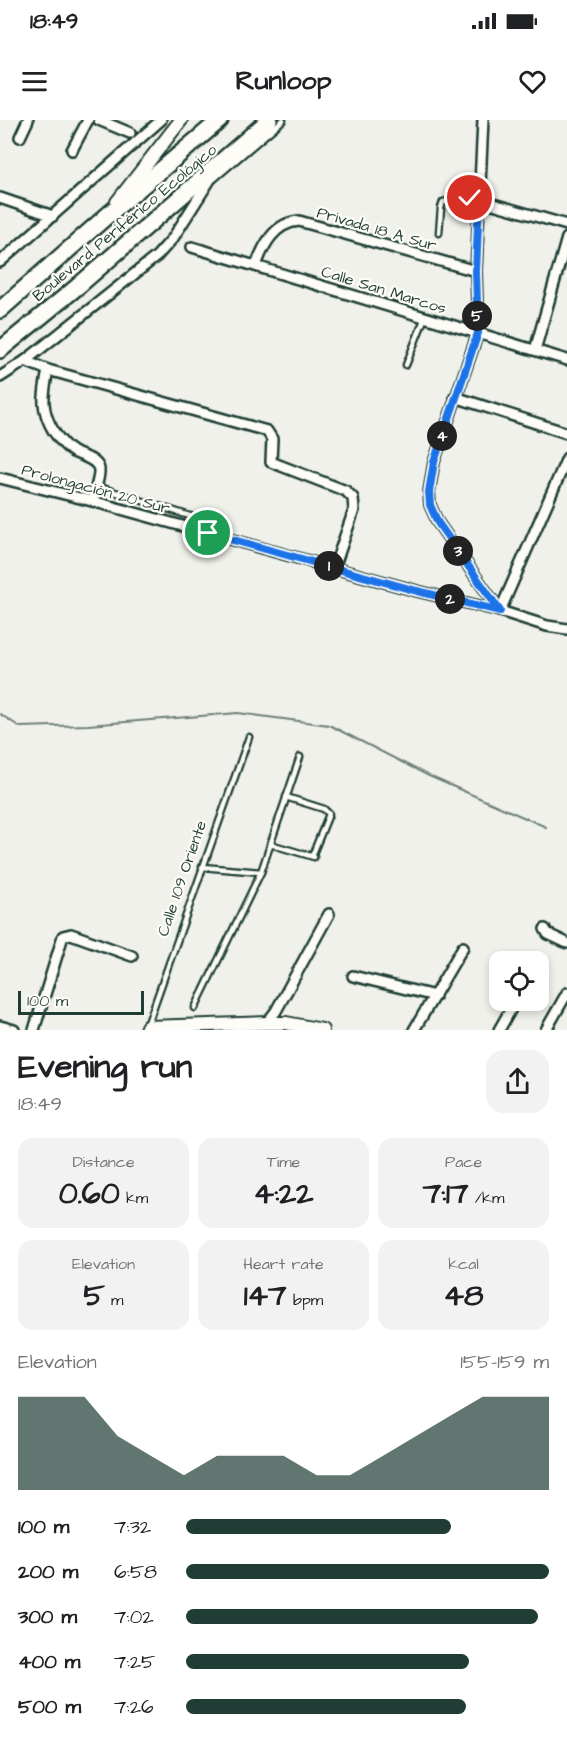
<!DOCTYPE html>
<meta charset="utf-8">
<style>
body{margin:0;font-family:"Architects Daughter",sans-serif;background:#f2f2f2;color:#202124;height:100vh;display:flex;flex-direction:column;font-size:22px;white-space:nowrap}
*{box-sizing:border-box;margin:0}
p{font-size:20px;color:#757577}
.icon{flex:none;width:33px;height:33px;fill:none;stroke:currentColor;stroke-width:2;stroke-linecap:round;stroke-linejoin:round}
.map{position:relative;height:910px;overflow:hidden}
.details{display:flex;flex-direction:column;background:#fff;flex:1}
.details>*{flex:none}
.controls{position:absolute;left:489px;top:831px;display:grid;gap:12px}
.controls a{display:grid;place-items:center;width:60px;height:60px;border-radius:12px;background:#fff;box-shadow:0 3px 9px #0003;font-size:30px}
.scale{position:absolute;left:18px;bottom:15px;width:126px;box-sizing:border-box;padding-left:6px;border:3px solid #1f3d34;border-top:0;font-size:16px;line-height:21px;white-space:nowrap;color:#1f3d34;-webkit-text-stroke:4px #fdfcf7;paint-order:stroke}
.pin{position:absolute;display:grid;place-items:center;width:51px;height:51px;color:#fff;margin:-26px;border:3px solid #fff;border-radius:50%;box-shadow:0 2px 6px #0007}
.km{position:absolute;width:30px;height:30px;margin:-15px;border-radius:50%;background:#222;color:#fff;font-size:16px;line-height:30px;text-align:center}
.round{display:grid;place-items:center;flex:none;width:63px;height:63px;border-radius:18px;background:#f2f2f2}
.headline{display:flex;align-items:center;justify-content:space-between;height:102px;padding:0 18px}
h1{font-size:33px;font-weight:800;line-height:45px}
.metrics{display:grid;grid-template-columns:repeat(3,1fr);gap:9px;height:102px;padding:6px 18px}
.metrics div{display:grid;align-content:center;border-radius:15px;background:#f2f2f2;text-align:center}
.metrics b{font-size:30px;font-weight:800}
.metrics small{font-size:16px;font-weight:400}
.metrics p{font-size:16px}
.chart{height:168px;padding:12px 18px}
.chart p{display:flex;justify-content:space-between}
.chart svg{width:100%;height:108px;margin-top:6px;fill:#1f3d34;opacity:.7}
ul{padding:0 18px;list-style:none;font-size:20px}
li{display:grid;grid-template-columns:96px 72px 1fr;align-items:center;height:45px}
li i{height:15px;border-radius:8px;background:#1f3d34}
.status{display:flex;justify-content:space-between;align-items:center;height:42px;padding:0 30px;background:#fff;direction:ltr}
.status svg{height:16px;fill:currentColor}
header{display:flex;justify-content:space-between;align-items:center;height:78px;padding:0 18px;background:#fff;font-size:27px;font-weight:800}
.map>svg:first-child{display:block}
.lines{fill:none;stroke-linecap:round;stroke-linejoin:round}
.stream{stroke:#6c8077;stroke-width:2}
.service-casing{stroke:#1f3d34;stroke-width:9}
.minor-casing{stroke:#1f3d34;stroke-width:14}
.tertiary-casing{stroke:#1f3d34;stroke-width:16}
.trunk-casing{stroke:#1f3d34;stroke-width:20}
.service{stroke:#fdfcf7;stroke-width:4.5}
.minor{stroke:#fdfcf7;stroke-width:9}
.tertiary{stroke:#fdfcf7;stroke-width:12}
.trunk{stroke:#fdfcf7;stroke-width:15}
.route-casing{stroke:#fff;stroke-width:12}
.route{stroke:#1a73e8;stroke-width:8}
.labels{text-anchor:middle;stroke-width:4.5;stroke-linejoin:round;paint-order:stroke}
.street-label{font-size:16px;fill:#1f3d34;stroke:#fdfcf7}
</style>
<div class="status"><b>18:49</b><svg viewBox="0 0 49 12"><path d="M0 12V9h3v3zM5 12V6h3v6zM10 12V3h3v9zM15 12V0h3v12zM26 1h20v11H26zM47 4h2v5h-2z"/></svg></div>
<header><svg class="icon" aria-label="menu" viewBox="0 0 24 24"><path d="M4 6h16M4 12h16M4 18h16"/></svg>Runloop<svg class="icon" aria-label="heart" viewBox="0 0 24 24"><path d="M12 20l-8-8c-3-5 5-10 8-4 3-6 11-1 8 4z"/></svg></header>
<div class="map">
<svg width="567" height="910" viewBox="0 0 567 910">
<rect width="100%" height="100%" fill="#f0f1eb"/>
<filter id="ink" filterUnits="userSpaceOnUse"><feTurbulence type="fractalNoise" baseFrequency=".0167" numOctaves="2"/><feDisplacementMap in="SourceGraphic" scale="12" xChannelSelector="R" yChannelSelector="G"/><feConvolveMatrix kernelMatrix="1 2 1 2 8 2 1 2 1" color-interpolation-filters="sRGB"/></filter>
<g filter="url(#ink)">
<g class="lines">
<!-- stream -->
<polyline class="stream" points="0,594 20,607 88,605 238,593 329,605 429,656 546,707"/>
<!-- service casing -->
<g class="service-casing">
<g id="service">
<polyline points="214,59 283,0"/>
<polyline points="439,113 441,88 443,82 465,79 479,80"/>
<polyline points="406,245 425,197"/>
<polyline points="96,366 196,398 207,412"/>
<polyline points="286,677 324,689 329,694 312,736"/>
<polyline points="270,724 314,737"/>
<polyline points="202,747 261,752"/>
<polyline points="195,888 261,752 300,637"/>
<polyline points="147,906 249,617"/>
</g>
</g>
<!-- minor casing -->
<g class="minor-casing">
<g id="minor">
<polyline points="99,0 130,13"/>
<polyline points="483,0 476,151 478,213 434,342 429,372 430,385 438,403 500,491"/>
<polyline points="20,17 28,0"/>
<polyline points="72,30 88,0"/>
<polyline points="0,78 53,96"/>
<polyline points="479,80 567,105"/>
<polyline points="192,127 567,240"/>
<polyline points="0,142 161,0"/>
<path d="M256,146C263,126 274,103 299,101L476,151"/>
<polyline points="535,230 567,118"/>
<polyline points="25,241 48,250 267,311 272,319 271,342 346,371 353,378 354,390 334,448"/>
<path d="M48,250C43,275 40,289 54,312C59,319 65,327 73,332C81,336 97,339 99,349C100,359 94,372 92,381"/>
<polyline points="0,257 25,241 157,136 173,118 213,55"/>
<polyline points="455,277 567,313"/>
<polyline points="0,358 92,381 417,471 500,491 547,506 567,509"/>
<polyline points="500,491 567,338"/>
<polyline points="545,809 548,814 567,823"/>
<polyline points="353,856 435,876"/>
<polyline points="267,903 276,891 329,794"/>
<polyline points="0,906 14,910"/>
<polyline points="34,910 63,816 71,814 132,836"/>
<polyline points="414,910 463,827"/>
<polyline points="499,910 516,880"/>
<polyline points="546,910 567,873"/>
</g>
</g>
<!-- tertiary casing -->
<g class="tertiary-casing">
<g id="tertiary">
<polyline points="117,82 181,0"/>
<polyline points="146,910 147,907 267,903 286,903 322,910"/>
</g>
</g>
<!-- trunk casing -->
<g class="trunk-casing">
<g id="trunk">
<polyline points="0,190 109,94 220,0"/>
<polyline points="0,230 77,167 269,0"/>
</g>
</g>
<!-- service -->
<use href="#service" class="service"/>
<!-- minor -->
<use href="#minor" class="minor"/>
<!-- tertiary -->
<use href="#tertiary" class="tertiary"/>
<!-- trunk -->
<use href="#trunk" class="trunk"/>
</g>
</g>
<g class="lines" filter="url(#ink)">
<!-- route casing -->
<g class="route-casing">
<polyline id="route" points="208,413 417,471 500,491 438,403 430,385 429,372 434,342 478,213 476,152 479,80 470,78"/>
</g>
<!-- route -->
<use href="#route" class="route"/>
</g>
<g class="labels">
<!-- street labels -->
<g class="street-label">
<text transform="translate(124 102) rotate(-40)" y="6">Boulevard Periférico Ecológico</text>
<text transform="translate(377 108) rotate(16)" y="6">Privada 18 A Sur</text>
<text transform="translate(384 169) rotate(17)" y="6">Calle San Marcos</text>
<text transform="translate(96 368) rotate(15)" y="6">Prolongación 20 Sur</text>
<text transform="translate(181 758) rotate(-71)" y="6">Calle 109 Oriente</text>
</g>
</g>
</svg>
<div class="controls">
<a><svg class="icon" aria-label="locate" viewBox="0 0 24 24"><circle cx="12" cy="12" r="6"/><path d="M12 2v4M12 18v4M2 12h4M18 12h4"/></svg></a>
</div>
<div class="scale">100 m</div>
<div class="pin" style="left:208px;top:413px;background:#1e9e55"><svg class="icon" aria-label="arrive" viewBox="0 0 24 24"><path d="M6 21V4h12l-3 4 3 4H6"/></svg></div>
<div class="pin" style="left:470px;top:78px;background:#d93025"><svg class="icon" aria-label="check" viewBox="0 0 24 24"><path d="M5 12l5 5 9-10"/></svg></div>
<b class="km" style="left:329px;top:446px">1</b>
<b class="km" style="left:450px;top:479px">2</b>
<b class="km" style="left:458px;top:431px">3</b>
<b class="km" style="left:442px;top:316px">4</b>
<b class="km" style="left:477px;top:196px">5</b>
</div>
<section class="details">
<div class="headline"><div><h1>Evening run</h1><p>18:49</p></div><a class="round"><svg class="icon" aria-label="share" viewBox="0 0 24 24"><path d="M12 15V3M7 8l5-5 5 5M5 13v7h14v-7"/></svg></a></div>
<div class="metrics">
<div><p>Distance</p><b>0.60<small> km</small></b></div>
<div><p>Time</p><b>4:22</b></div>
<div><p>Pace</p><b>7:17<small> /km</small></b></div>
</div>
<div class="metrics">
<div><p>Elevation</p><b>5<small> m</small></b></div>
<div><p>Heart rate</p><b>147<small> bpm</small></b></div>
<div><p>kcal</p><b>48</b></div>
</div>
<div class="chart"><p><span>Elevation</span>155–159 m</p>
<svg viewBox="0 0 160 44" preserveAspectRatio="none"><path d="M0 44V6L10 6L20 6L30 22L40 30L50 38L60 30L70 30L80 30L90 38L100 38L110 30L120 22L130 14L140 6L150 6L160 6V44z"/></svg>
</div>
<ul>
<li><b>100 m</b>7:32<i style="width:73%"></i></li>
<li><b>200 m</b>6:58<i style="width:100%"></i></li>
<li><b>300 m</b>7:02<i style="width:97%"></i></li>
<li><b>400 m</b>7:25<i style="width:78%"></i></li>
<li><b>500 m</b>7:26<i style="width:77%"></i></li>
</ul>
</section>
